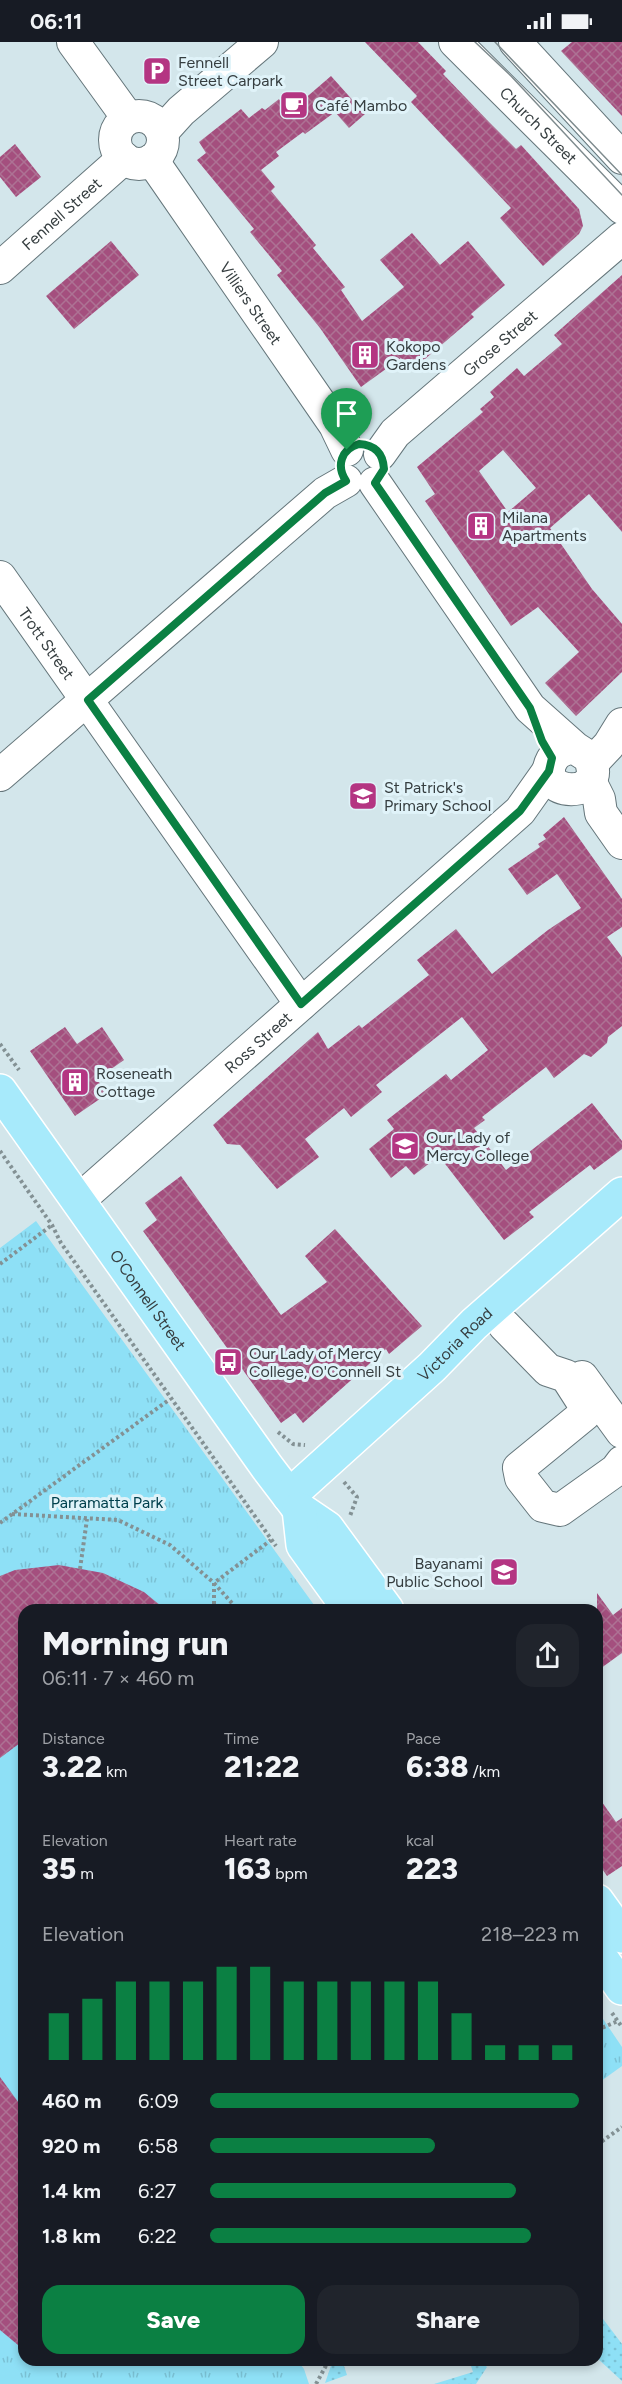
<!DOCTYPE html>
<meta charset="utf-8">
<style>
body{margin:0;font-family:Figtree,sans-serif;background:#20242c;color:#f1f3f6;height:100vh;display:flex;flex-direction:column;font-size:22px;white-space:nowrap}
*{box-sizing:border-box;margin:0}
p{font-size:20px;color:#9ea1a6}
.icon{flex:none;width:33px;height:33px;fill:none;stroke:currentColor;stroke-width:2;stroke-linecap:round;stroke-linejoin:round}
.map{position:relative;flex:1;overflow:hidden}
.panel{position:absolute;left:18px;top:1562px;width:585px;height:762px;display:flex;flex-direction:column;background:#171b24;border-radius:18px;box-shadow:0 3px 9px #0003}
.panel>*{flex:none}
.pin{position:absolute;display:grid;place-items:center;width:51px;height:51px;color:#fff;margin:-62px -26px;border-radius:50% 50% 50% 0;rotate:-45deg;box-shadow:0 0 6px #0007}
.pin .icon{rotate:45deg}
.round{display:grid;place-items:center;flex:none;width:63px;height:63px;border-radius:18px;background:#20242c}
.headline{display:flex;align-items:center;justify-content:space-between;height:102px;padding:0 24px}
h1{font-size:33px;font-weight:800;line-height:45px}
.stats{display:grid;grid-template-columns:repeat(3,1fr);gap:9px;height:102px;padding:6px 24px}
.stats div{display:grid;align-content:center}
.stats b{font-size:30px;font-weight:800}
.stats small{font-size:16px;font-weight:400}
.stats p{font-size:16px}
.chart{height:168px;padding:12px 24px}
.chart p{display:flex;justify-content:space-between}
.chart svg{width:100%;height:108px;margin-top:6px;stroke:#0b8043;stroke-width:6}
.button{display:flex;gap:12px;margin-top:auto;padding:12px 24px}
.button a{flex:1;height:69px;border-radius:18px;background:#0b8043;color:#fff;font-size:24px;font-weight:800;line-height:69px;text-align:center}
.button a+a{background:#20242c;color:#f1f3f6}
ul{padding:0 24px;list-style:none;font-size:20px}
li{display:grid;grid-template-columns:96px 72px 1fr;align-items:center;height:45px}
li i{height:15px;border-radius:8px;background:#0b8043}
.status{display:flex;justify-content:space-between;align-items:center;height:42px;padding:0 30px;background:#171b24;direction:ltr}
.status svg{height:16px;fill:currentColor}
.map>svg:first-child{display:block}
.grass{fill:url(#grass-dots)}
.park{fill:url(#park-tufts)}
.garden{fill:#8ee0f6}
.building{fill:url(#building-cross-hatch);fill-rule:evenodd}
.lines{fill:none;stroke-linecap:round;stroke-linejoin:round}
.minor-casing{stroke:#65767b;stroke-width:34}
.major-casing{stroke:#fff;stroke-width:36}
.path{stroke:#839194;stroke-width:4;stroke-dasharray:3 3;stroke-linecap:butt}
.minor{stroke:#fff;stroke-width:32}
.major{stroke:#a7eafb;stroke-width:33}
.tram{stroke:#7e8b8e;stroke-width:1.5}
.route-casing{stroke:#fff;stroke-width:12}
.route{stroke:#0b8043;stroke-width:8}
.labels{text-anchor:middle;stroke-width:6;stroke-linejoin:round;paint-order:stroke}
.poi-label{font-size:16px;fill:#363e40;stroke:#e0f3f9;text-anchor:start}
.street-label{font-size:16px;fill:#363e40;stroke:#e0f3f9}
.park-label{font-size:16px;fill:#00404d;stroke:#e0f3f9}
</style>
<div class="status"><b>06:11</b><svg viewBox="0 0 49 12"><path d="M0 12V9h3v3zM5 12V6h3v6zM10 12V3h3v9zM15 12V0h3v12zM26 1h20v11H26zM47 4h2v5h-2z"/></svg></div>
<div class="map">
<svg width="622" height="2342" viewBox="0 0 622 2342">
<defs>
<pattern id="grass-dots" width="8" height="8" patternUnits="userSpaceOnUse" patternTransform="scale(1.5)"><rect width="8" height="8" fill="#8ee0f6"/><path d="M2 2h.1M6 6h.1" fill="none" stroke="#7bc1d4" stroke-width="1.8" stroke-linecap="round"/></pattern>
<pattern id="park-tufts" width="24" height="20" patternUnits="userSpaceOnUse" patternTransform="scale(1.5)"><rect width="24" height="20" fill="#8ee0f6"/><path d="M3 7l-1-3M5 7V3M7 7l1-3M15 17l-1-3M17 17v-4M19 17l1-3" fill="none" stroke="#7bc1d4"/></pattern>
<pattern id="building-cross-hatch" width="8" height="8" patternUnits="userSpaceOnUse" patternTransform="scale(1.5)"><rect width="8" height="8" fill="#a44f7e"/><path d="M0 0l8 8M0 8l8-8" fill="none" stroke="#ad7294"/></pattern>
</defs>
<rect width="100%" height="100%" fill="#d3e6eb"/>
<!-- grass -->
<g class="grass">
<polygon points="597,2269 622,2302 622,2339 597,2316"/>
<polygon points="333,2318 342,2318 347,2333 325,2341"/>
<polygon points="469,2318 480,2318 487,2325 476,2342 434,2342 473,2330"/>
</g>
<!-- park -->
<g class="park">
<polygon points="36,1179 317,1567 24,1568 24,2318 297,2318 304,2327 309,2342 0,2342 0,1206"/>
<polygon points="597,1968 622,2005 622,2024 597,2042"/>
</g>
<!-- garden -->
<g class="garden">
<path d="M59,1523C105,1531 128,1537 166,1567L24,1568V2304L12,2298L0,2288V1534Z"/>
<polygon points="56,2318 146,2318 98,2324"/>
</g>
<!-- building -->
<g class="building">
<polygon points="365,0 418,0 446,29 443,32 489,80 516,107 521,103 579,167 583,184 579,192 543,224 500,176 511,166 411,60 417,54"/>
<polygon points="572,0 622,0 622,74 561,9"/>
<polygon points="331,34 365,72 349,86 335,70 305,92 303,90 276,110 279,114 261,128 275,145 271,149 316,203 313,206 345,245 341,248 362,279 404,245 380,218 412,191 440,223 468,199 505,243 471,272 474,275 411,329 401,316 361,345 320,286 277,233 282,229 250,190 254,187 197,118 206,111 199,100 241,67 249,76 262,66 265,68 279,57 281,60 295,49 302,59"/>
<polygon points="15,102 41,135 16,155 0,135 0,115"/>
<polygon points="111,199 139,233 74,287 46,254"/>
<path d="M622,233V490L589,452L550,486L592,547L622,582V630L576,674L545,641L579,610L538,565L511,584L425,459L435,452L417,425L483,370L480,367L494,355L490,350L517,326L524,334L562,302L554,293ZM503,408L536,446L508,470L479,429Z"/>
<polygon points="564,775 622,857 622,885 607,895 622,915 622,984 608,995 607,1001 591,1015 584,1012 554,1036 546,1025 482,1075 485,1078 474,1086 506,1128 592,1061 622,1099 622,1107 594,1128 590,1123 529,1170 534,1175 504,1198 439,1114 414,1133 406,1124 391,1136 369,1107 394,1087 387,1078 446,1032 451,1038 488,1008 462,975 376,1043 382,1050 351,1075 344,1066 305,1097 319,1115 277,1147 240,1103 227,1102 213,1083 318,990 328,1007 359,983 362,986 429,933 417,918 456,887 492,932 548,888 581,866 557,832 527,853 508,827 540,805 538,802 546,797 543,793"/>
<polygon points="65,985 77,1002 102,985 124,1018 97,1037 107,1052 75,1074 30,1009"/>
<polygon points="181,1134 281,1273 327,1240 305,1214 335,1187 422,1284 389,1312 386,1307 303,1381 295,1371 281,1381 143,1189 157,1178 145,1161"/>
<polygon points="59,1523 103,1531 144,1550 166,1568 24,1568 24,1698 0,1716 0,1534 15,1528"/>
<polygon points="597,1551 613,1573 622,1566 622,1611 597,1629"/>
<polygon points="597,1753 616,1780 622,1776 622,1824 607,1834 597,1819"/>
<polygon points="0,2035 24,2068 24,2308 0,2288"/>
</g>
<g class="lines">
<!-- minor casing -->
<g class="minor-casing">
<g id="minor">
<polyline points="73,0 128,76"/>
<path id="s1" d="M455,0L622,166"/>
<polyline points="515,0 622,116"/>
<circle cx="139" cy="98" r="24"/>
<polyline points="162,90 181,69 262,0"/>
<path id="s2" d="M152,118L335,383L347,408"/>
<path id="s3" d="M0,226L124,116"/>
<path id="s4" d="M380,412L395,391L622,196"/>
<path d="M375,441L530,666L575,706L589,715C611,760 532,755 552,718C557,709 565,706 575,706"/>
<path id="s5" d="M0,535L301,962"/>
<polyline points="592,721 609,703 622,682"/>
<polyline points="0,733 325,451 346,439"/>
<polyline points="590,739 599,757 601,771 622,801"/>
<path id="s6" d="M78,1159L520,769L549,728"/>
<polyline points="504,1283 548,1328 566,1334 582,1359 585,1372 519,1426 521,1436 543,1464 560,1468 616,1428 622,1420"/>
<polyline points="582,1335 622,1390"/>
</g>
</g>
<!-- major casing -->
<g class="major-casing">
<g id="major">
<path id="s7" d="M0,1049L267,1425L299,1467L327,1486L387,1568"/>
<path id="s8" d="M289,1454L432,1325L474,1282L622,1152"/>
<polyline points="299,1467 303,1503 350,1568"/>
<polyline points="597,1859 622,1894"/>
<polyline points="597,1910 622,1946"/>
</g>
</g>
<!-- path -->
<g class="path">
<polyline points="0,1002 19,1028"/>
<polyline points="0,1109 52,1183 61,1201 276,1504"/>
<polyline points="0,1222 52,1183"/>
<polyline points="278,1390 293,1402 305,1403"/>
<polyline points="344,1440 357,1455 350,1474"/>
<polyline points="12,1472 118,1478 170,1503 214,1541 238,1568"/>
<polyline points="0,1481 170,1357"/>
<polyline points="80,1527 87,1477"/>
<polyline points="214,1568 214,1541 271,1498"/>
<polyline points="612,1971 622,1985"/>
<polyline points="597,1988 618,1979"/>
<polyline points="597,2103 622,2085"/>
<polyline points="316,2342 329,2318"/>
</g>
<!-- minor -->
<use href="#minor" class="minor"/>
<!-- major -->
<use href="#major" class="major"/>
<!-- tram -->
<g class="tram">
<polyline points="475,0 511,34 622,153"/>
<polyline points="495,0 622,133"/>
</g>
</g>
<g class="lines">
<!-- route casing -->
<g class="route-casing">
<path id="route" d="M359,402C375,403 383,411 384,427L375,441L530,666L542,699L552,716L549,729L520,769L301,962L88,658L325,451L346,439C336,424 341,407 359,402Z"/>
</g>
<!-- route -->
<use href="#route" class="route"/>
</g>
<!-- icons -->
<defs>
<g id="parking-square" transform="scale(1.5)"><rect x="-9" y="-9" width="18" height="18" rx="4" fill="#b43582" stroke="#e0f3f9"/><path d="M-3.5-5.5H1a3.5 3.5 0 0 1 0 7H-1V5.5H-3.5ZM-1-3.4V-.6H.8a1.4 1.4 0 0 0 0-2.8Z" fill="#fff"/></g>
<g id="cafe-square" transform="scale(1.5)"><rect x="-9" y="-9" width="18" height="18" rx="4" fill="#b43582" stroke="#e0f3f9"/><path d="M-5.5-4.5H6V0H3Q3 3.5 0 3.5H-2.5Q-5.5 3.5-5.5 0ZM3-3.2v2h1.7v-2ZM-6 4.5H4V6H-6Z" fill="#fff"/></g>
<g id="building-square" transform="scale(1.5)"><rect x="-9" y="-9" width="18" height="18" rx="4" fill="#b43582" stroke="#e0f3f9"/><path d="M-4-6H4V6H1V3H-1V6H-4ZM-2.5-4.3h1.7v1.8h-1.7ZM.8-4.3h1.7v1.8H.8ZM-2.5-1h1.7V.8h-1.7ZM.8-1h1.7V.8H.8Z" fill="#fff"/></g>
<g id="school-square" transform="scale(1.5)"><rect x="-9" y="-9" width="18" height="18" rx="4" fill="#b43582" stroke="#e0f3f9"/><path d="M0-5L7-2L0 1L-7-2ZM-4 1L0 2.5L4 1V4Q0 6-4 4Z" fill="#fff"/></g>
<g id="bus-square" transform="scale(1.5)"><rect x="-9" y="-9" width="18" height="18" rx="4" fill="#b43582" stroke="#e0f3f9"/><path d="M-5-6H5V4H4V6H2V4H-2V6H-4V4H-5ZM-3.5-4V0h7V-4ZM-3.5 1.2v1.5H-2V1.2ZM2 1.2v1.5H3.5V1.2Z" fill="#fff"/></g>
</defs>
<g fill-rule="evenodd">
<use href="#parking-square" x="157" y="29"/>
<use href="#cafe-square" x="294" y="63"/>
<use href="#building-square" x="365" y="313"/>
<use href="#building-square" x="481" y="484"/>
<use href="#school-square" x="363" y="754"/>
<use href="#building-square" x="75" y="1040"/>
<use href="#school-square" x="405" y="1104"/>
<use href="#bus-square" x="228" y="1320"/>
<use href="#school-square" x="504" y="1530"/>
</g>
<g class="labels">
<!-- poi labels -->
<g class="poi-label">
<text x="178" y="26">Fennell<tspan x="178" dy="18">Street Carpark</tspan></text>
<text x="315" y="69">Café Mambo</text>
<text x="386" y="310">Kokopo<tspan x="386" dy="18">Gardens</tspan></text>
<text x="502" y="481">Milana<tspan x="502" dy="18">Apartments</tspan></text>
<text x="384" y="751">St Patrick's<tspan x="384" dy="18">Primary School</tspan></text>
<text x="96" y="1037">Roseneath<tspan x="96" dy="18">Cottage</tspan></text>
<text x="426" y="1101">Our Lady of<tspan x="426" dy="18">Mercy College</tspan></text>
<text x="249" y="1317">Our Lady of Mercy<tspan x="249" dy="18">College, O'Connell St</tspan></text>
<text x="483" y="1527" text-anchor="end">Bayanami<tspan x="483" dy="18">Public School</tspan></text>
</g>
<!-- street labels -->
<g class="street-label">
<text dy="6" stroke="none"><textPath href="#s1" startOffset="118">Church Street</textPath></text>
<text dy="6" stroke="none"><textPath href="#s3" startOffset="82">Fennell Street</textPath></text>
<text dy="6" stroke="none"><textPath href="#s2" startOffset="174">Villiers Street</textPath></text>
<text dy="6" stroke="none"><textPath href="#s4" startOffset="164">Grose Street</textPath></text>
<text dy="6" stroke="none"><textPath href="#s5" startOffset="81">Trott Street</textPath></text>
<text dy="6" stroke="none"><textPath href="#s6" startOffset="240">Ross Street</textPath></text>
<text dy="6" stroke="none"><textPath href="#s7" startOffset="256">O'Connell Street</textPath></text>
<text dy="6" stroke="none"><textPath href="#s8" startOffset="225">Victoria Road</textPath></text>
</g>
<!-- park labels -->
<g class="park-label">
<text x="107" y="1466">Parramatta Park</text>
</g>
</g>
</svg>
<div class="pin" style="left:347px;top:408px;background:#1e9e55"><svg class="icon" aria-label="arrive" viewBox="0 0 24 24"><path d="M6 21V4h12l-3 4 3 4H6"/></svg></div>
<section class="panel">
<div class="headline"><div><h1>Morning run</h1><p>06:11 · 7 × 460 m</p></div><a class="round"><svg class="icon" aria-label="share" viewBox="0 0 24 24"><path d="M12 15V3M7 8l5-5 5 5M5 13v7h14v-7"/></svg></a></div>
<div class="stats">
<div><p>Distance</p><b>3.22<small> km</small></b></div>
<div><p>Time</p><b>21:22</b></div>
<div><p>Pace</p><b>6:38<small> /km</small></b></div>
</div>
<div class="stats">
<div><p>Elevation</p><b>35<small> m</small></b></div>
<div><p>Heart rate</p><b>163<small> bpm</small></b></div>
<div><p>kcal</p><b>223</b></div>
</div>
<div class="chart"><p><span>Elevation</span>218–223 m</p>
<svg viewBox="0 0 160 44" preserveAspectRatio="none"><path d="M5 44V25M15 44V19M25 44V12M35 44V12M45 44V12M55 44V6M65 44V6M75 44V12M85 44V12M95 44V12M105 44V12M115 44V12M125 44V25M135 44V38M145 44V38M155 44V38"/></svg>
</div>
<ul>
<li><b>460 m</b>6:09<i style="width:100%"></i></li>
<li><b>920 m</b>6:58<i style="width:61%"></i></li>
<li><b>1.4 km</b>6:27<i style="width:83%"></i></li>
<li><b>1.8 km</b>6:22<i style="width:87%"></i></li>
</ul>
<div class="button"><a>Save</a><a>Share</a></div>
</section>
</div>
